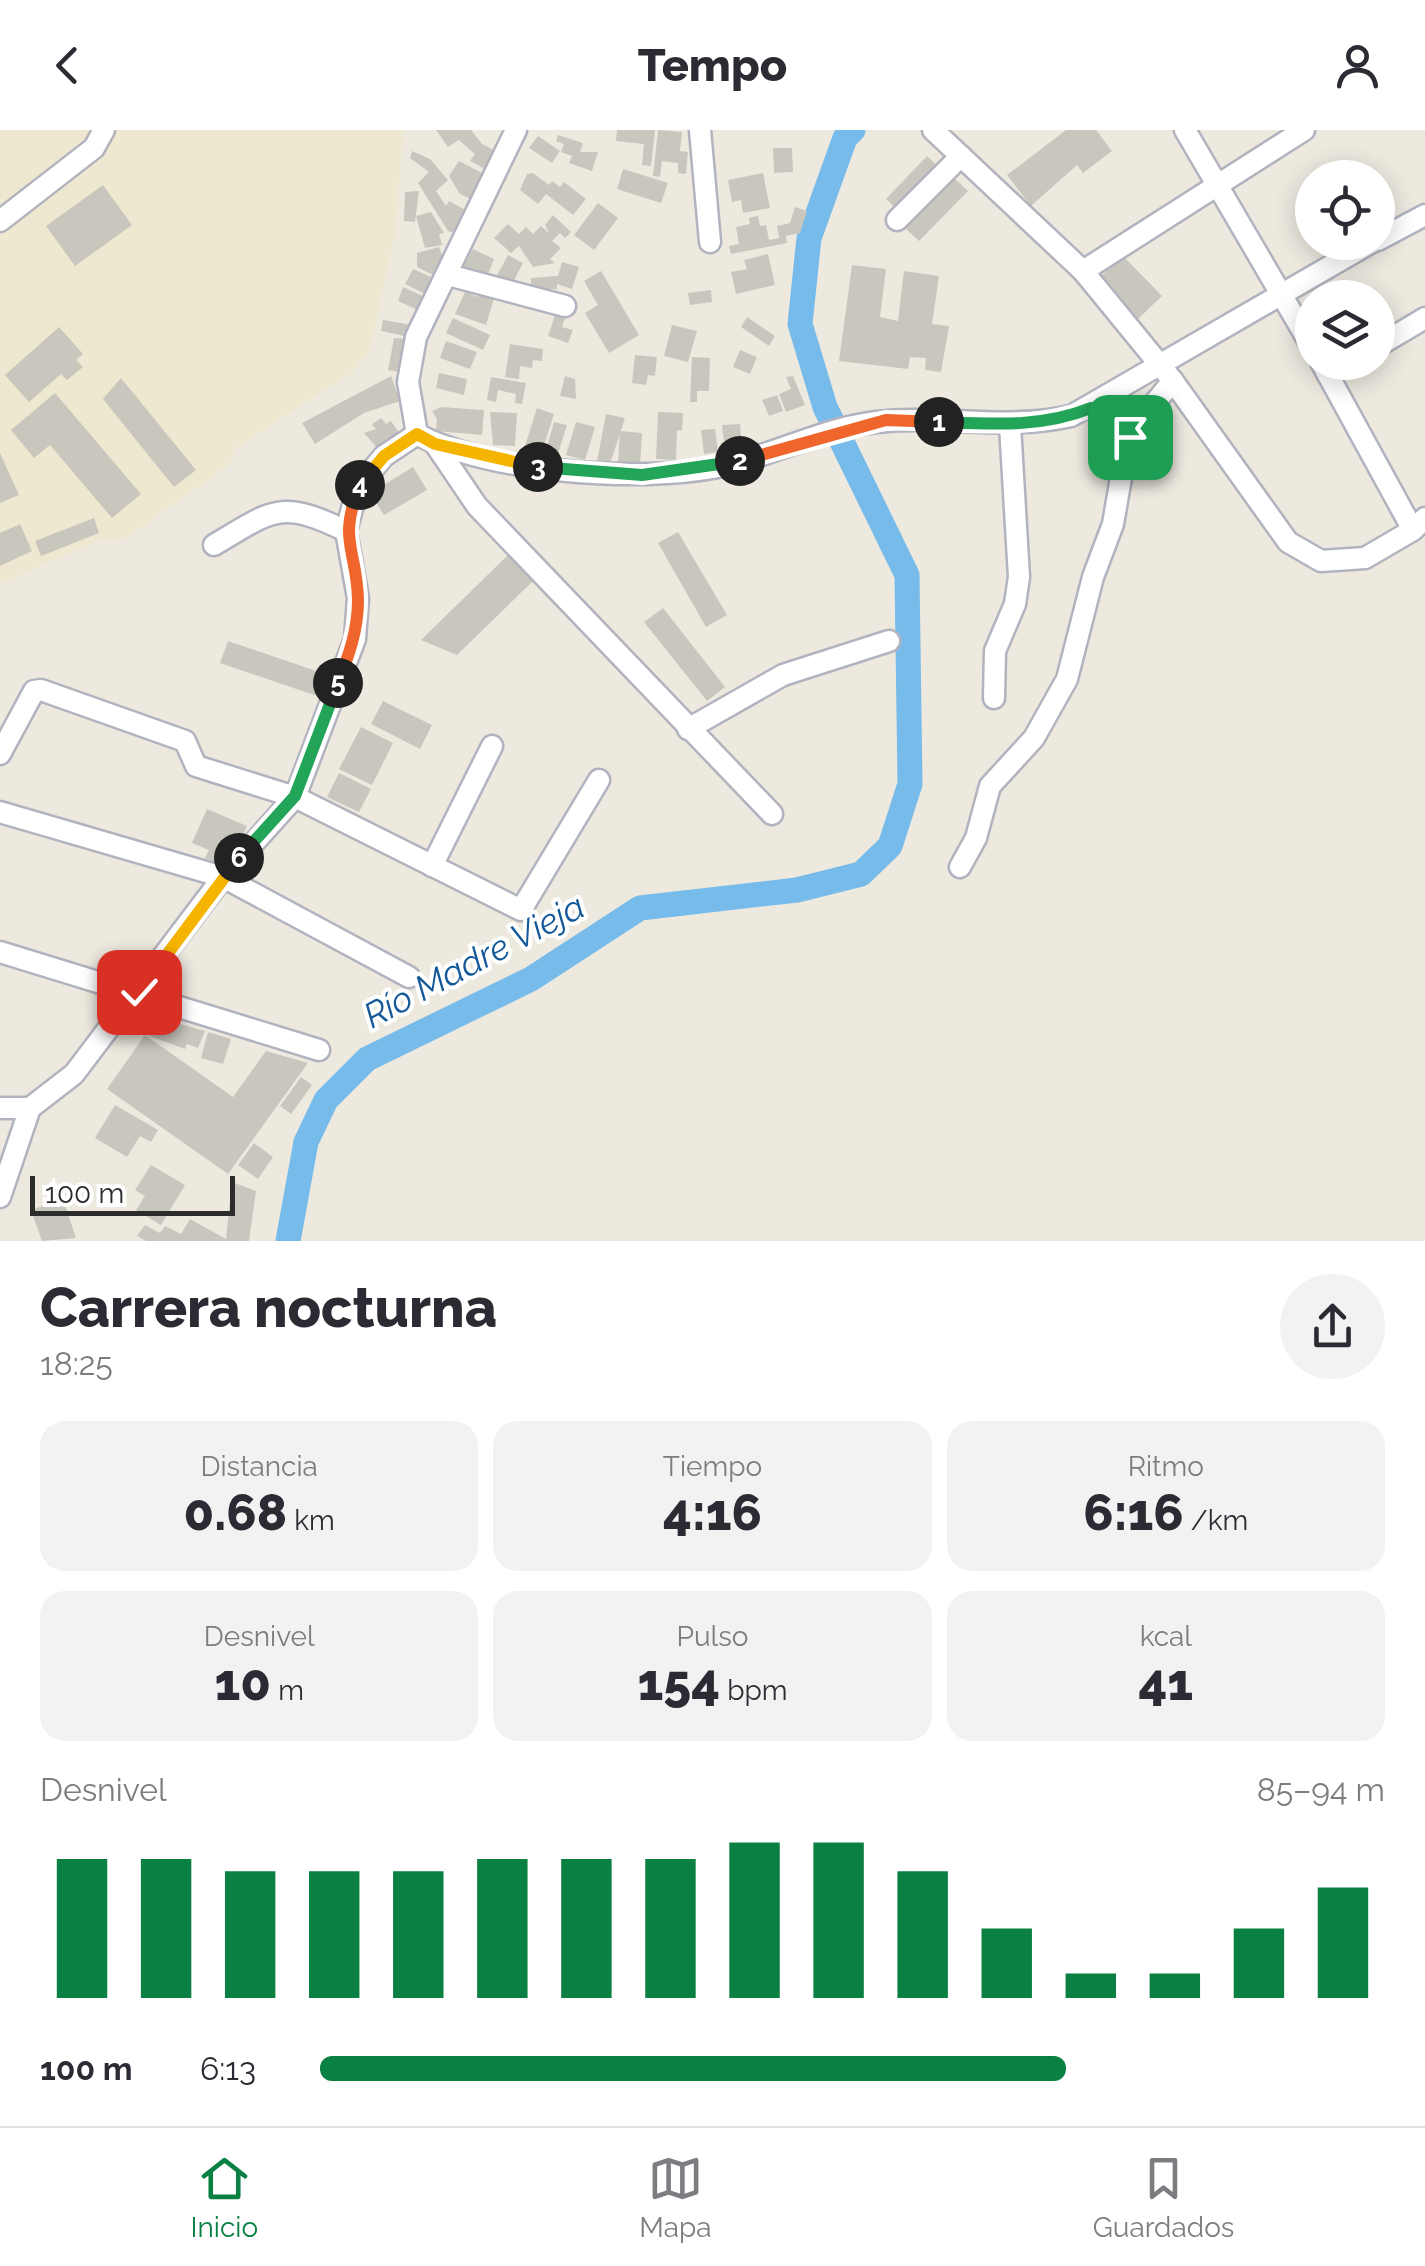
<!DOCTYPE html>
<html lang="es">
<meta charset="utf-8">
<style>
body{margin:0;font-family:Raleway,sans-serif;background:#f2f2f3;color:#2b2b33;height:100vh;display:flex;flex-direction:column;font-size:38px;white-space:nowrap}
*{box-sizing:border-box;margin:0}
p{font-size:32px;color:#7c7c81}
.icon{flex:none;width:55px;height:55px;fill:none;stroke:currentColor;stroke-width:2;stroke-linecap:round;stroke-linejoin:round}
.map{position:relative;height:1111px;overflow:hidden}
.panel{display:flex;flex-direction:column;background:#fff;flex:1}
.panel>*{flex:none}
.tools{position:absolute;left:1295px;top:30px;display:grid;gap:20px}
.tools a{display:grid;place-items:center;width:100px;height:100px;border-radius:50%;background:#fff;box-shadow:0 5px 25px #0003;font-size:50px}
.scale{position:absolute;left:30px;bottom:25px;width:205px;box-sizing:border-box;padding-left:10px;border:5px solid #2c2c2c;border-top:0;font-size:28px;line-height:35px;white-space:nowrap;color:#2c2c2c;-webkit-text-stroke:8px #fff;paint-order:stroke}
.pin{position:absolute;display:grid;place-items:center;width:85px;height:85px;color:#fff;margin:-42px;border-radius:20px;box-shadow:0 5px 15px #0006}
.km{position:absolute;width:50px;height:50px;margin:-25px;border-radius:50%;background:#222;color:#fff;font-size:28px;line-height:50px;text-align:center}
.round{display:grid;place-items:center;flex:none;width:105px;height:105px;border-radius:52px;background:#f2f2f3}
.overview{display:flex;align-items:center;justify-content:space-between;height:170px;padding:0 40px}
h1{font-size:55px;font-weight:800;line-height:75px}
.metrics{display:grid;grid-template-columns:repeat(3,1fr);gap:15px;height:170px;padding:10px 40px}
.metrics div{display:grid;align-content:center;border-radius:25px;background:#f2f2f3;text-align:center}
.metrics b{font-size:50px;font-weight:800}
.metrics small{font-size:28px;font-weight:400}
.metrics p{font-size:28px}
.chart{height:280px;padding:20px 40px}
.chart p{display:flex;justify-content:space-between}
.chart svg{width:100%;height:180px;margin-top:10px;stroke:#0b8043;stroke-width:6}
ul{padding:0 40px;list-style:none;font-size:32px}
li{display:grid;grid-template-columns:160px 120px 1fr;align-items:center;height:75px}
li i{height:25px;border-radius:12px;background:#0b8043}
header{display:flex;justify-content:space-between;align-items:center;height:130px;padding:0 40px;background:#fff;font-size:45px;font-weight:800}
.dock{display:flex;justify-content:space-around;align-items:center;height:140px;border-top:2px solid #e1e1e2;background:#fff;font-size:28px;color:#7c7c81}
.dock a{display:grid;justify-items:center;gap:5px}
.dock .active{color:#0b8043}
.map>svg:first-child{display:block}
.education{fill:#ede8cf}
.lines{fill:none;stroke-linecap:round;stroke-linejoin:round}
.river{stroke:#77bbea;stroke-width:25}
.building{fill:#c9c7bd}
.minor-casing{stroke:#b2b3bf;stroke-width:25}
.minor{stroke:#fff;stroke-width:20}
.split-1-casing{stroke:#fff;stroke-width:20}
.split-2-casing{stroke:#fff;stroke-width:20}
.split-3-casing{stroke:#fff;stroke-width:20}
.split-4-casing{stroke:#fff;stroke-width:20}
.split-5-casing{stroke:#fff;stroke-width:20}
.split-6-casing{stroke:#fff;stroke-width:20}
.split-7-casing{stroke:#fff;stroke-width:20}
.split-1{stroke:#22a559;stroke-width:12}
.split-2{stroke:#f0652b;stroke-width:12}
.split-3{stroke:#22a559;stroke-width:12}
.split-4{stroke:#f5b400;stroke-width:12}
.split-5{stroke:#f0652b;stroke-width:12}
.split-6{stroke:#22a559;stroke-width:12}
.split-7{stroke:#f5b400;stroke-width:12}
.labels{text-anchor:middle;stroke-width:8;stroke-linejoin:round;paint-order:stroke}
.water-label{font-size:35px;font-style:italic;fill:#135899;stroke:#fff}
</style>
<header><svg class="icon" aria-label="back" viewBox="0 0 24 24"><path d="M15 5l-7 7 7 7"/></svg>Tempo<svg class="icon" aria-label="person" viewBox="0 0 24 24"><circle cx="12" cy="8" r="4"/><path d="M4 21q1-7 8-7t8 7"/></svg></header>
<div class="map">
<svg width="1425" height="1111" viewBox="0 0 1425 1111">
<rect width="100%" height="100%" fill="#ede9df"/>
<!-- education -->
<polygon class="education" points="0,0 403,0 396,99 370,219 353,242 235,318 230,334 126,408 99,410 0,454"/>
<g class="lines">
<!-- river -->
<polyline class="river" points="288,1111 306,1012 326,970 367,929 531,849 640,778 797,760 861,744 890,716 910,654 907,445 825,277 800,194 809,108 845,8 853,0"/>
</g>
<!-- building -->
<g class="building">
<polygon points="436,0 471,0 482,14 498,22 489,41 470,31 475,24 459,10 448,17"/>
<polygon points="617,0 655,0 651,36 642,35 644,14 616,11"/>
<polygon points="658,0 682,2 680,21 688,22 686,44 678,43 678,33 662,31 660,47 653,46"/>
<polygon points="1066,0 1096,0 1112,21 1083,43 1077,35 1031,76 1007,45"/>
<polygon points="558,5 583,13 580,22 598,22 592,41 569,33 572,26 561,22 564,14 556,11"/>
<polygon points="538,6 560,21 552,33 529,18"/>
<polygon points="773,18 792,18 793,42 774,43"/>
<polygon points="412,21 430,29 448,50 436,61 446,76 449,71 469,82 459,105 448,101 418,53 429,42 410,28"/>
<polygon points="927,26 941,39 900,82 886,69"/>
<polygon points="459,31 486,45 473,70 460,64 449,46"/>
<polygon points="623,39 668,53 661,73 617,59"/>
<polygon points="533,43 549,55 552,51 560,57 564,52 586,69 573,85 546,64 538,74 520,60 527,44"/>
<polygon points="763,43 770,78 743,83 741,70 732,72 728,50"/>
<polygon points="953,47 968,61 919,111 905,98"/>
<polygon points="103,55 132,95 75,136 46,96"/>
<polygon points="419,61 415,92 404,91 405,62"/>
<polygon points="598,73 618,88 594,120 574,105"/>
<polygon points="795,77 807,81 800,103 786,106 787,113 731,124 729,116 739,114 736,97 750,94 749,88 758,86 760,96 766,95 769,110 779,108 777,96 790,93"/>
<polygon points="431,82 444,103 439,104 442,115 425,118 416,86"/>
<polygon points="553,85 571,102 565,108 560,103 552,111 561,118 550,129 555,133 533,137 519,116 511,123 494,108 508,94 519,104 526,97 533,104 541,96 549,103 545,95"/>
<polygon points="439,117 445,132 437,147 417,137 417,123"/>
<polygon points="473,119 494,129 486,149 460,143"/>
<polygon points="768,124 775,155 736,164 731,142 747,139 744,130"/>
<polygon points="508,125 523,133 510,158 495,149"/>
<polygon points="1122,125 1162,166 1138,189 1099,148"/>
<polygon points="562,132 579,137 572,159 557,154 557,159 531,160 531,148 558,146"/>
<polygon points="852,135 886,139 880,187 898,191 904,141 939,146 932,194 949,196 941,242 925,240 926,228 910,227 908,239 839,231"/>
<polygon points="413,139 438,150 429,166 405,154"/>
<polygon points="601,141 639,205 609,223 585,183 598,175 584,151"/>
<polygon points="403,157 427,168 420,181 398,171"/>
<polygon points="711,160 712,172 690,175 688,163"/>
<polygon points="480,161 495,165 486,195 455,184 465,162 478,167"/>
<polygon points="555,185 565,188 562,197 573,200 568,213 548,206"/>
<polygon points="747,187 775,206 769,216 741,197"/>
<polygon points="453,188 490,205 483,220 446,203"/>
<polygon points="383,190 412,195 409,207 381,201"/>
<polygon points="672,195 697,201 688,232 664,226"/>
<polygon points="59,197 83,224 76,230 83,237 67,250 61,244 29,272 5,245"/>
<polygon points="394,208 409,209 404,243 388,240"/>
<polygon points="446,211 477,222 470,239 440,228"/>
<polygon points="510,214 543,219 542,231 533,230 532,238 520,236 519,249 505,247"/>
<polygon points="740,220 757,227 750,244 733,237"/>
<polygon points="635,225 657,227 655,246 648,245 646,255 632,253"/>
<polygon points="692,227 710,228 709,261 697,261 697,272 690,272"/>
<polygon points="439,243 467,249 464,265 436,258"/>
<polygon points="391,246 400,271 364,283 315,314 302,293"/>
<polygon points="565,246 575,249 576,269 560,266"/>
<polygon points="793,246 805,275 786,282 779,264 791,259 786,247"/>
<polygon points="491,247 526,253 522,274 515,273 516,264 498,260 496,272 487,270"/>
<polygon points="121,248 196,340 174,357 103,269"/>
<polygon points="55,263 141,364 112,388 50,315 34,328 11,300"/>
<polygon points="777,265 783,281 769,286 762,270"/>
<polygon points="441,277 484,280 482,305 436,301 437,289 432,281"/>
<polygon points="537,278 554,284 541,324 524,319"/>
<polygon points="490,282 517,283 515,316 493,315"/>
<polygon points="658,282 683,283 682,301 677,300 676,330 656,329"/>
<polygon points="606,284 625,288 610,334 597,331"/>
<polygon points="381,288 386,294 391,291 400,304 378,319 364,303 376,299 372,294"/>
<polygon points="554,292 567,295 556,330 544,327"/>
<polygon points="576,292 595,297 585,330 566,325"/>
<polygon points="740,294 742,319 725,321 722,295"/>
<polygon points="715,299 718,322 704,324 701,300"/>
<polygon points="620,301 642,303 640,335 618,334"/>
<polygon points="0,323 19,365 0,373"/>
<polygon points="413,337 427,360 384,385 374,369 382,356"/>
<polygon points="94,388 99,403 41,426 35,411"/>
<polygon points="20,394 32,421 0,436 0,403"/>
<polygon points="678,402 727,485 706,497 658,413"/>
<polygon points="508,425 534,450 457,525 421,510"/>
<polygon points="663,478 725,557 707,571 644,492"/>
<polygon points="228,511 325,544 317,566 220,533"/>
<polygon points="383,571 432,595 420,619 371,594"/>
<polygon points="361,597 393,613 372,655 339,639"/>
<polygon points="339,643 371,659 359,682 327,667"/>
<polygon points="207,679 247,696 229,738 205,728 209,720 192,713"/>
<polygon points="166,890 205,901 198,918 187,914 185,919 147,905 151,895 162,900"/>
<polygon points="208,902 231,909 223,934 201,928"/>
<polygon points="145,905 233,967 266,921 308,933 228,1044 107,959"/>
<polygon points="301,947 312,955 291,984 280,976"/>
<polygon points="115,975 158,1000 151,1012 140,1006 127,1027 95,1008"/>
<polygon points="254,1013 273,1027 258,1049 238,1035"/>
<polygon points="151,1035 185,1055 161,1095 136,1080 145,1066 135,1060"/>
<polygon points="232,1052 256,1061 249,1111 146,1111 137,1106 145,1095 160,1103 165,1096 181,1104 190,1089 226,1109"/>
<polygon points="63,1069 76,1108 42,1111 31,1080"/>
</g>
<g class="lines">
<!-- minor casing -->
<g class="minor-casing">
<g id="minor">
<path d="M516,0L416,207L408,252L417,304C487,342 639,353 718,337C774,326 830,294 888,291C950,286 1009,300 1071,286L1372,112"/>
<polyline points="700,0 710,112"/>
<polyline points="933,0 1083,141 1173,251 1288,412 1321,431 1365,428 1413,400 1425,388"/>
<polyline points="1185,0 1312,217"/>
<polyline points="897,90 961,26"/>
<polyline points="0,91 94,18 104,0"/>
<polyline points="1378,110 1425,85"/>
<polyline points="1083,141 1304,0"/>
<polyline points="448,145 565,176"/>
<polyline points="1378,216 1425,188"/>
<polyline points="1321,232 1413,400"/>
<polyline points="1328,245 1350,232"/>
<polyline points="1091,278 1130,307"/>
<polyline points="435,314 477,376 772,684"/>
<path d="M214,415C273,380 280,369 346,401"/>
<polyline points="994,568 995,521 1015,474 1019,447 1010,295"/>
<polyline points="688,599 783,545 889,511"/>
<polyline points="0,624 34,561 41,560 185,611 196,636 295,667 521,780 599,650"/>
<polyline points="0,682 223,747 409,847"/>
<polyline points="432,736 492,616"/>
<polyline points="960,737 976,708 990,656 1034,608 1067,549 1093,447 1113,394 1126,319 1142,288 1173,251"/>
<polyline points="0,822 319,920"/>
<polyline points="0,978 30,978"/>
<polyline points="0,1067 30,978 74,944 223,747 295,667 355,509 358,468 346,401 358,357 384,326 417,304"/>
</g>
</g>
<!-- minor -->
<use href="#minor" class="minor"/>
</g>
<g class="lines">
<!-- split-1 casing -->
<g class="split-1-casing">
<path id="split-1" d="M939,292C992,294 1041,298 1091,278L1130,307"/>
</g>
<!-- split-2 casing -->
<g class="split-2-casing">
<polyline id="split-2" points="740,331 886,290 939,292"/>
</g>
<!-- split-3 casing -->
<g class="split-3-casing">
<polyline id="split-3" points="538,337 642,345 740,331"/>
</g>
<!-- split-4 casing -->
<g class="split-4-casing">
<polyline id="split-4" points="360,355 384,326 417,304 435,314 538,337"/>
</g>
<!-- split-5 casing -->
<g class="split-5-casing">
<path id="split-5" d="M338,553C349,525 358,500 358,470C357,419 337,411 360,355"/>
</g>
<!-- split-6 casing -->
<g class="split-6-casing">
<polyline id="split-6" points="239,728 295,666 338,553"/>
</g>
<!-- split-7 casing -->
<g class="split-7-casing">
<polyline id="split-7" points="139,862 239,728"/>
</g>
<!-- split-1 -->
<use href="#split-1" class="split-1"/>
<!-- split-2 -->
<use href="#split-2" class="split-2"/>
<!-- split-3 -->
<use href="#split-3" class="split-3"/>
<!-- split-4 -->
<use href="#split-4" class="split-4"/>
<!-- split-5 -->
<use href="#split-5" class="split-5"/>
<!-- split-6 -->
<use href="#split-6" class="split-6"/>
<!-- split-7 -->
<use href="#split-7" class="split-7"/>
</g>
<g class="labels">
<!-- water labels -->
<g class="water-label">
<text transform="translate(474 831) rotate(-28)" y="12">Río Madre Vieja</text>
</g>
</g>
</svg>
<div class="tools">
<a><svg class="icon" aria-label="locate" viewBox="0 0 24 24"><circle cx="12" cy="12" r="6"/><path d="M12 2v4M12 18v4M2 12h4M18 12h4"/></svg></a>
<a><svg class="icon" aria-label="layers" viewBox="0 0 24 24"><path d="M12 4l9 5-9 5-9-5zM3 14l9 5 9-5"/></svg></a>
</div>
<div class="scale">100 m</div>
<div class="pin" style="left:1130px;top:307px;background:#1e9e55"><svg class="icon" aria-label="arrive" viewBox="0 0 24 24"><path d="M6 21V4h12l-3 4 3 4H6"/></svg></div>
<div class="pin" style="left:139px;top:862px;background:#d93025"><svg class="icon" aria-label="check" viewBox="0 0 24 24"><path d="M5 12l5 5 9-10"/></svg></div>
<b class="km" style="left:939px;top:292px">1</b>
<b class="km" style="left:740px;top:331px">2</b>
<b class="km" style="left:538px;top:337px">3</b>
<b class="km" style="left:360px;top:355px">4</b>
<b class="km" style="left:338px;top:553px">5</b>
<b class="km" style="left:239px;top:728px">6</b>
</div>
<section class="panel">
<div class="overview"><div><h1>Carrera nocturna</h1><p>18:25</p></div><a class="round"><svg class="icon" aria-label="share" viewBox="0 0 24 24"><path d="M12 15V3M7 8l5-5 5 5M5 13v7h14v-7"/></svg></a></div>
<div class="metrics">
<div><p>Distancia</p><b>0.68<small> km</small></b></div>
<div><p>Tiempo</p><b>4:16</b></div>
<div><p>Ritmo</p><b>6:16<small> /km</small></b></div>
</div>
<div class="metrics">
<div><p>Desnivel</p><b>10<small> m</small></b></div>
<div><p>Pulso</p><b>154<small> bpm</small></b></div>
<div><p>kcal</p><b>41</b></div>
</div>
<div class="chart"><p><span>Desnivel</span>85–94 m</p>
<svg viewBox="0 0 160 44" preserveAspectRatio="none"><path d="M5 44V10M15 44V10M25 44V13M35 44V13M45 44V13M55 44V10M65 44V10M75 44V10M85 44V6M95 44V6M105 44V13M115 44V27M125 44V38M135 44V38M145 44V27M155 44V17"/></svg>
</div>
<ul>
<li><b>100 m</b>6:13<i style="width:70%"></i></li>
</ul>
</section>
<nav class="dock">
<a class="active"><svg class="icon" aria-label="home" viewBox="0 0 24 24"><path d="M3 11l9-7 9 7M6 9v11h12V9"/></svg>Inicio</a>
<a><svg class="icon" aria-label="map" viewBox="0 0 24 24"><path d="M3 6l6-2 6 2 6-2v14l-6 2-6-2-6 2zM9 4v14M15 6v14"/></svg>Mapa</a>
<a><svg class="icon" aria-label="saved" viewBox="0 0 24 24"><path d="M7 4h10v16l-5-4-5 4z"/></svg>Guardados</a>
</nav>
